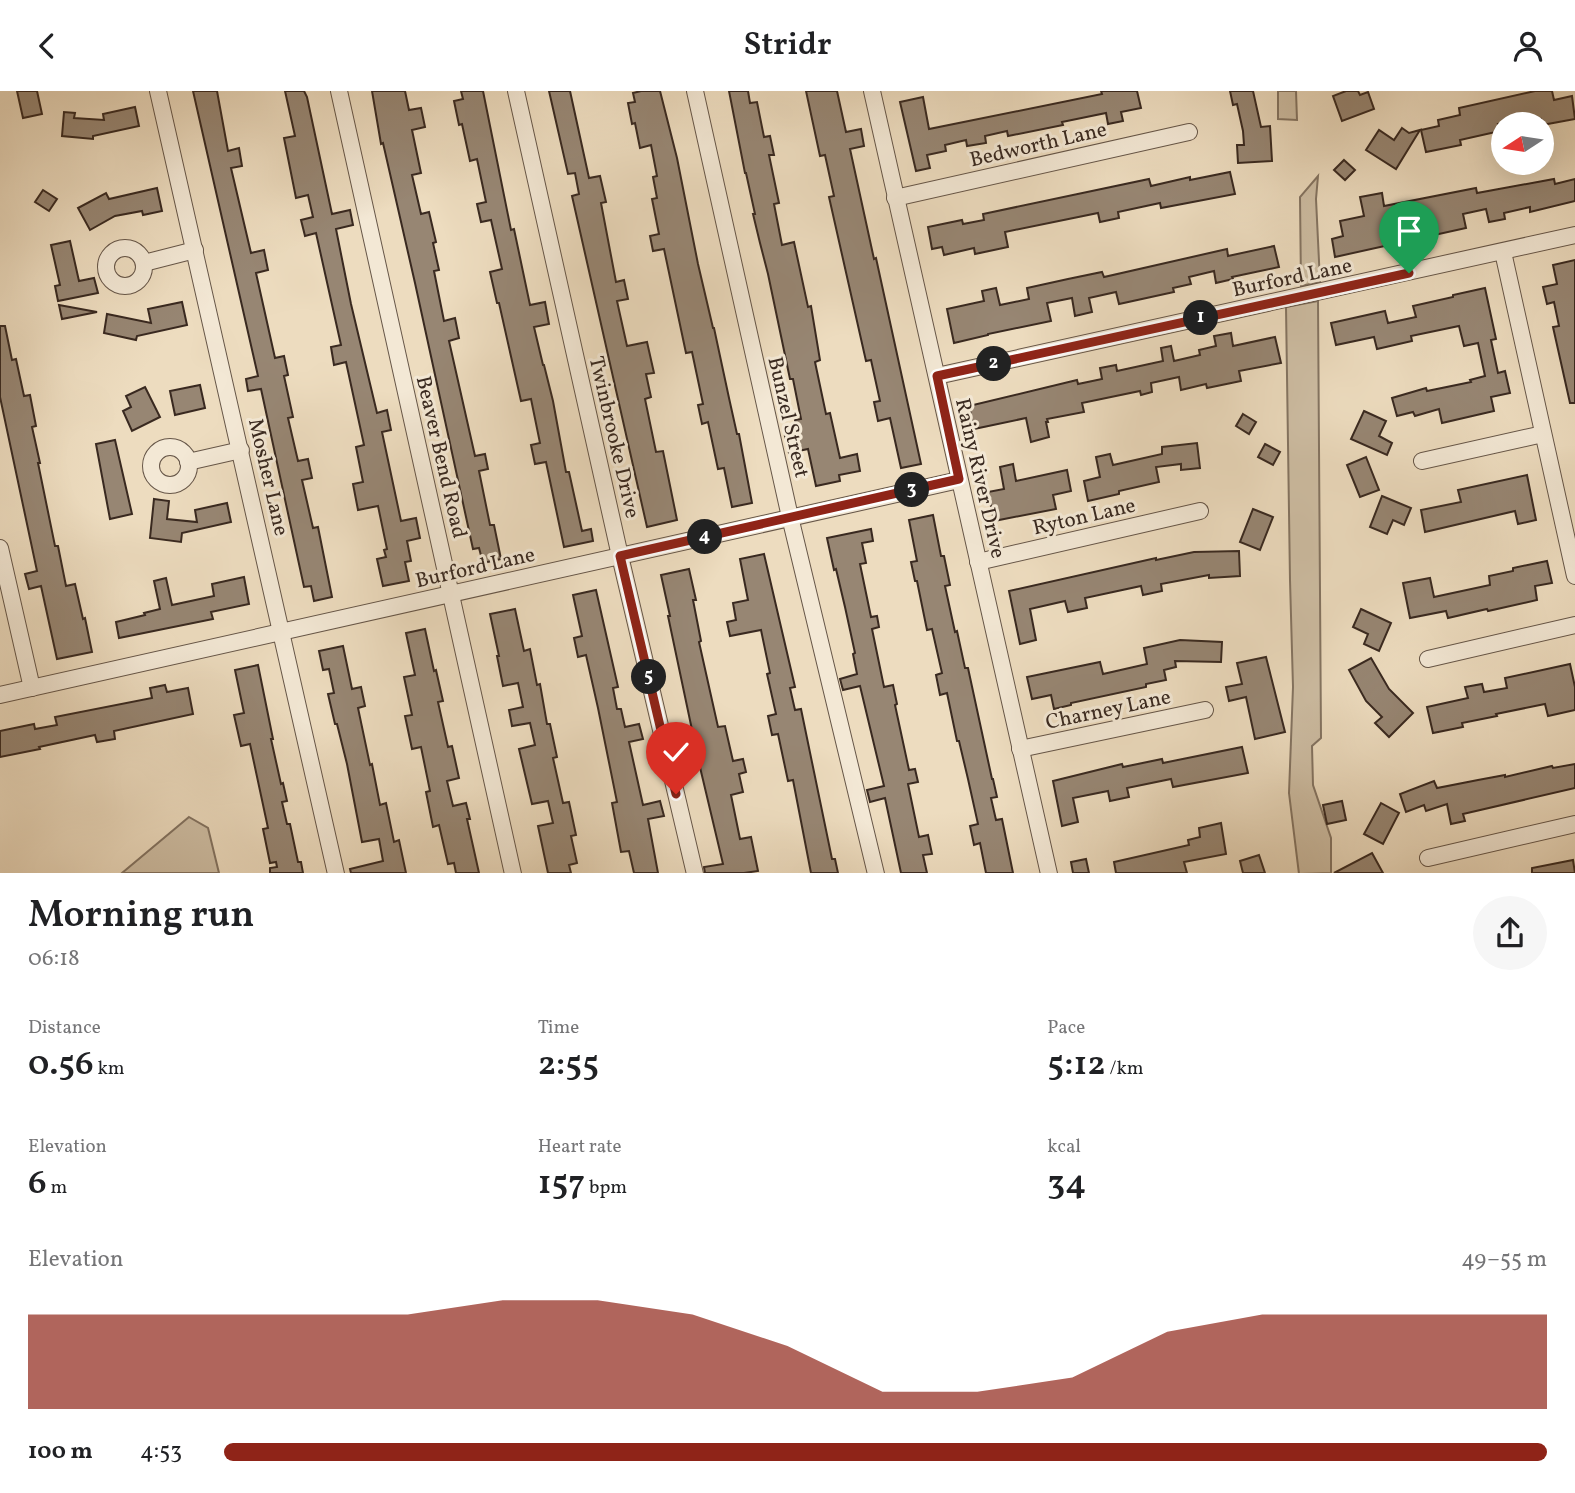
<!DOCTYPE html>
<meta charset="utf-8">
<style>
body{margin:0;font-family:Vollkorn,serif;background:#f6f6f6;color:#202124;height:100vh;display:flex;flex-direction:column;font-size:26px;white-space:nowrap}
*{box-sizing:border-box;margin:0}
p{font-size:23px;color:#757577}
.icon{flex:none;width:38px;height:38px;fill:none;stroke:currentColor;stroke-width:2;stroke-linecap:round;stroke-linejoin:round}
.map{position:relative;height:782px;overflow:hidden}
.details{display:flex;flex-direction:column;background:#fff;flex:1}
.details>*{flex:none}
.needle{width:46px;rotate:258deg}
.buttons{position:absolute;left:1491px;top:21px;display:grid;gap:14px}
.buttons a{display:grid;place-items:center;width:63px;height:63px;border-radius:50%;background:#fff;box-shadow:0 7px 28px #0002;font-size:35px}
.pin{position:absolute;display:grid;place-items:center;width:60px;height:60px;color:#fff;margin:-72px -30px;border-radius:50% 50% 50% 0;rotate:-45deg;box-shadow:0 0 7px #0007}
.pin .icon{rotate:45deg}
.km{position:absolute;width:35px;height:35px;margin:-18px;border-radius:50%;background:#222;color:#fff;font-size:19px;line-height:35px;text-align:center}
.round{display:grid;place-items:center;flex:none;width:74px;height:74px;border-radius:37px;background:#f6f6f6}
.summary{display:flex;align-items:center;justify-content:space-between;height:119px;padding:0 28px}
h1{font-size:38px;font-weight:600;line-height:52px}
.metrics{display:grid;grid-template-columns:repeat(3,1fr);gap:10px;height:119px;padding:7px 28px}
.metrics div{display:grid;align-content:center}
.metrics b{font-size:35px;font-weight:600}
.metrics small{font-size:19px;font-weight:400}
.metrics p{font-size:19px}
.chart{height:196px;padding:14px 28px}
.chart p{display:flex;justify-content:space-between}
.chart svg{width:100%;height:126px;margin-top:7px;fill:#8f2418;opacity:.7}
ul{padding:0 28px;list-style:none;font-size:23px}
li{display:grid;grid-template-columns:112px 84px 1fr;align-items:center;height:52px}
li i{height:18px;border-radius:9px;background:#8f2418}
header{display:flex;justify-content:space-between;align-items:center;height:91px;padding:0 28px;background:#fff;font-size:32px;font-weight:600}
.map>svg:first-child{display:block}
.green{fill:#cebea4;stroke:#847462;stroke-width:2}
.building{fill:#978673;stroke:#392920;stroke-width:2}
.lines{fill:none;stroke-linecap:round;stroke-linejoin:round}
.minor-casing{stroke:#665648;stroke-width:18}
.minor{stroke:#f3e8d5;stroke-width:16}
.route-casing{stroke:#fff;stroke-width:14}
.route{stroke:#8f2418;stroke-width:9}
.labels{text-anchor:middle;stroke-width:6;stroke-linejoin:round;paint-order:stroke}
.street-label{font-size:21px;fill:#392920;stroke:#f3e8d5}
</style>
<header><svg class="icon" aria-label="back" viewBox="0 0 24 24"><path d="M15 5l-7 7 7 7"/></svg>Stridr<svg class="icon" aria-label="person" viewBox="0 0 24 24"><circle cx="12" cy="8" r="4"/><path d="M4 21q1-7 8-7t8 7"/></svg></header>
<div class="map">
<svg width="1575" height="783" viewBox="0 0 1575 783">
<rect width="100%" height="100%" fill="#eddcbf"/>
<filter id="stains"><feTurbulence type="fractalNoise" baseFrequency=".00286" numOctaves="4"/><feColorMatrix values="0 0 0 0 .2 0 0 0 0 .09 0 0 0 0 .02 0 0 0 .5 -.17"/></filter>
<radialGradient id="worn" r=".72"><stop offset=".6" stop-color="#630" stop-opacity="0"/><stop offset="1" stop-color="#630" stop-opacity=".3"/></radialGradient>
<!-- green -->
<g class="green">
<polygon points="1278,0 1296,0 1297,29 1278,28"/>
<polygon points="1318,85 1316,108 1320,191 1301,195 1300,106"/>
<polygon points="1318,210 1321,647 1312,655 1313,694 1331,747 1331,782 1299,783 1289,702 1293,596 1290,489 1286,216"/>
<polygon points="189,726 208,737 219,782 122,782"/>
</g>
<!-- building -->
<g class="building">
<polygon points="17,0 37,0 42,23 23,27"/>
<polygon points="193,0 217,0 228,60 239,57 242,75 231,77 251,162 264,159 268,179 256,182 275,267 284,265 288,284 284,285 293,326 288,327 298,370 308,368 312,387 302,389 313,437 318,436 332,506 314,510 311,495 304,496 261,298 248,300 246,288 258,285"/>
<polygon points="285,0 304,0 307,6 332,123 350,119 353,134 336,138 351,213 377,322 387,319 391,339 382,341 401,430 416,427 420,447 407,450 411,470 405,471 409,490 383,495 377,468 386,466 384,459 387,458 378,415 358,419 353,393 363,391 356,356 364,354 346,271 334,274 331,256 341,254 316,142 305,145 301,129 313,126 308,104 296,107 284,47 295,45"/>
<polygon points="372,0 405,0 409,19 421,17 425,36 412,39 421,82 412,84 421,123 429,121 436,151 433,152 439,179 434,180 444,230 455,227 459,247 449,250 475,365 485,363 488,378 479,380 490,434 494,434 501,468 483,472 479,457 473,458 415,192 383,52 381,53"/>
<polygon points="461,0 483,0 511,139 514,138 530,214 545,211 549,233 534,236 543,274 544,274 553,310 566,381 569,381 582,440 591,438 593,450 564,456 546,371 535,373 531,354 540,352 531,308 521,310 499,212 497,212 490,181 502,178 491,129 481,131 477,113 486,111 477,68 470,70 462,33 459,34 454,10 463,8"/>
<polygon points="549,0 570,0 589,87 600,85 606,111 601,112 616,191 624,189 628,208 617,210 627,255 647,251 654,282 646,283 651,306 645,308 656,361 663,360 677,429 647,436 572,105 579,103 575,82 568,83"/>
<polygon points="641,0 660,0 677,67 698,173 713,237 714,237 729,307 737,343 739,343 752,412 732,416 724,377 718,378 708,331 702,333 698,314 703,313 692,261 686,262 664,158 653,160 650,145 659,143 652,108 657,107 653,86 657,85 651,54 640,57 635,32 632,33 628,12 635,11 633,2"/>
<polygon points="729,0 748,0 750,12 757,11 764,46 770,45 774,64 769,64 779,112 774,113 782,154 794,151 808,216 811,215 820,269 815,271 826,323 830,322 840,367 857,363 860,380 839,384 840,390 816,395 808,358 789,362 785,345 797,342 795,329 801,328 793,288 790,288 768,183 760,152 753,123 755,123 746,82 745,82"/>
<polygon points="806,0 837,0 846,41 861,38 864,55 850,58 874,168 876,167 921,373 901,377 890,327 878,330 874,311 880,310 871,269 866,270 829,106 834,105 825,64 820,65"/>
<polygon points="1101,0 1137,0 1141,17 1121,21 1123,30 1108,33 1106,22 1062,31 1063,34 1008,45 1007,40 985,45 986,52 967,55 966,49 945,54 946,60 927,64 930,77 916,80 900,11 923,6 929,38 1102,3"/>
<polygon points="1230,0 1253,0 1261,36 1270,35 1272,70 1238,72 1237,54 1244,54 1243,40 1237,13 1233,14"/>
<polygon points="1346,0 1358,0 1360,4 1368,1 1374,18 1342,30 1333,5"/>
<polygon points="1535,0 1552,0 1554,9 1572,5 1575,28 1542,34 1541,28 1518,33 1498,33 1500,40 1460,49 1461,54 1426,61 1421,39 1439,35 1438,29 1460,24 1459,17"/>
<polygon points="135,16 139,35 93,45 93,48 62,45 64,21 75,22 74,27 104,29 103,23"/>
<polygon points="1402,37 1409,42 1420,39 1396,78 1366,59 1379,39 1394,49"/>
<polygon points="1344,69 1355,79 1345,89 1334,79"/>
<polygon points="1230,81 1235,103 1161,117 1160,112 1118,121 1119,127 1100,131 1098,122 1005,141 1008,156 975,163 974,157 944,164 942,156 932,158 928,136 962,129 963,133 984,129 983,123 1149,88 1151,95 1190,86 1190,89"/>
<polygon points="1554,88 1555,93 1575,88 1575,110 1530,121 1530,116 1504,122 1505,128 1489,131 1486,118 1463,123 1466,137 1335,166 1332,148 1343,145 1340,130 1364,125 1360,106 1382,102 1384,115 1476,97 1477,102"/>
<polygon points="157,97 162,120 143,124 142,120 115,125 90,139 78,117 106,102 109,108"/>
<polygon points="43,99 57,108 49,120 35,111"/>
<polygon points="70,150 79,190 94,187 98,202 58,210 55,195 60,194 51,154"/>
<polygon points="1274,155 1279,176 1232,186 1233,188 1216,192 1214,180 1189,186 1191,193 1173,197 1174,201 1119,213 1116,201 1089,207 1092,221 1075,225 1072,207 1047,212 1051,230 988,243 988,244 954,252 947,218 984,210 982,200 996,197 1000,214 1029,208 1027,197 1068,188 1102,181 1104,186 1227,158 1228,165"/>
<polygon points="1575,169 1575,312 1570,312 1553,236 1559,235 1554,211 1547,213 1543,196 1557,193 1553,174"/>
<polygon points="1485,197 1496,248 1491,249 1498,282 1505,280 1510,302 1491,306 1494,320 1442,332 1439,318 1415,325 1413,321 1397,325 1392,307 1426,297 1427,300 1471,291 1470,289 1485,285 1478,252 1464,255 1459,235 1411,245 1412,250 1377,258 1374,246 1336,254 1331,232 1385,220 1388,232 1416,226 1413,215 1453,206 1453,204"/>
<polygon points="182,211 187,234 137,245 136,249 104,242 107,223 151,232 148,218"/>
<polygon points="59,214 97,221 62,228"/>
<polygon points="0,235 5,235 12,269 16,268 24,305 30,304 36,335 32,336 40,372 38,372 55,455 58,455 66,495 75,493 83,528 85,527 92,561 57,568 41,495 29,498 25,483 37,480 0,306"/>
<polygon points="1231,242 1233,255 1275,246 1281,272 1239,280 1241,290 1207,297 1206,293 1181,299 1179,286 1151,292 1152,301 1141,304 1140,300 1082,312 1084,321 1047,328 1048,331 1046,331 1049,346 1031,351 1026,327 974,338 969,315 1077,289 1078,293 1102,288 1100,277 1116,274 1117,280 1163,270 1161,257 1171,255 1174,270 1200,264 1199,259 1216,255 1214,245"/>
<polygon points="200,294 205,317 175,324 170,300"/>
<polygon points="145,296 160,326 132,340 123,320 131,316 126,305"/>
<polygon points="1364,320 1386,330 1379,345 1392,352 1387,364 1351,348"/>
<polygon points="1243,323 1256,331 1249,343 1236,335"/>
<polygon points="115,349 132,423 110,428 96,353"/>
<polygon points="1197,352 1200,377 1181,379 1181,373 1156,376 1159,391 1119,400 1119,403 1088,410 1084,390 1100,386 1096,366 1110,363 1113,374 1162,363 1162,356"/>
<polygon points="1265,353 1280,361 1273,374 1258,366"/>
<polygon points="1366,366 1379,399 1360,406 1347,374"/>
<polygon points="1013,373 1016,390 1067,379 1071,400 1053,404 1056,418 994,430 988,401 1004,398 1000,376"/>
<polygon points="1527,384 1536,429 1518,433 1515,420 1425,441 1421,419 1461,411 1458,399"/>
<polygon points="1382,405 1411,417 1404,434 1393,429 1387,443 1370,436"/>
<polygon points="154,408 169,410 167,428 197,431 195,419 227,412 231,431 182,442 181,451 150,447"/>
<polygon points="1253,418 1273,426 1260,459 1240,451"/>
<polygon points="933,424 941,465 944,465 950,494 945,495 955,541 957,540 965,577 968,577 992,688 993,688 997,706 991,707 996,729 1002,728 1013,782 986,782 980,752 974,754 970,735 978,733 968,688 959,650 957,650 947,602 940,604 936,584 942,582 932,538 927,539 917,490 915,490 911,471 917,470 909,429"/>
<polygon points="871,438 873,450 862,452 866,472 860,473 871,526 877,525 879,536 872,538 884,596 893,594 897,613 895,614 909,679 915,678 918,691 908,693 919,746 928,744 932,763 923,764 927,782 901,782 885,707 870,711 867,699 884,695 860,595 843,599 840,588 857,583 853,563 855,562 845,516 836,478 834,479 827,447"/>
<polygon points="1239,460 1240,485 1209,487 1209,484 1161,493 1162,500 1143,504 1141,495 1085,507 1087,517 1068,521 1065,510 1030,518 1036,549 1020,553 1009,500 1156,467 1156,469 1194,461"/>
<polygon points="764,463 795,596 790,597 795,619 801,618 832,768 835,768 838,782 811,782 793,689 788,690 778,643 772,644 768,625 776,623 767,583 770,582 761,539 730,545 727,531 736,529 733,512 748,509 740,468"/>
<polygon points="1547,470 1552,492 1535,495 1537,509 1488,520 1487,518 1448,527 1446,520 1410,527 1403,492 1430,487 1434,506 1490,494 1489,485 1513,480 1513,477"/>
<polygon points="689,478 696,509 693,509 701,550 699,551 718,636 725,635 733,670 743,668 746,681 739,683 743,701 731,704 740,748 751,746 758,780 744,782 705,782 704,776 723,773 699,672 668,525 670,525 661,484"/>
<polygon points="244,486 249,513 211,521 213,528 119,547 116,531 145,524 144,522 160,518 154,490 166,487 172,514 214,505 212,493"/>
<polygon points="596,499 618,596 613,597 617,618 621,618 625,636 639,633 643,648 629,651 643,714 660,710 664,725 648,728 658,782 634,782 629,760 621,761 612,712 617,711 598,617 586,564 578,566 574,547 582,545 573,504"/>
<polygon points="515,518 524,560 530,558 537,594 540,593 547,633 550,633 557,666 553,667 563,712 569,711 576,744 571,745 577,772 569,774 571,782 548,782 538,735 553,732 548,710 532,713 519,658 535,654 530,632 512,635 509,619 523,616 518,592 503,595 497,565 499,565 490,523"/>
<polygon points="1361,518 1391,532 1379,560 1364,553 1368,543 1353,536"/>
<polygon points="425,538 434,580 436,579 443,610 438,611 448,656 452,655 459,687 447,690 453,715 466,712 470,728 467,728 479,782 456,782 454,772 448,773 439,734 433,736 426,701 430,700 421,656 412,658 405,625 412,624 404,586 415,584 406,542"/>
<polygon points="1180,549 1222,551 1221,571 1175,570 1176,576 1164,579 1166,589 1146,593 1146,596 1071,612 1071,614 1054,618 1051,604 1032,608 1027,586 1100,571 1103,583 1147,573 1144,557"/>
<polygon points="343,555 352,598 361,596 365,615 358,617 370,674 372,673 380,714 386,712 394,751 399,749 406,782 351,782 350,778 383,770 379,748 362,751 347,673 337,633 335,633 328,603 334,602 329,578 323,579 319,560"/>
<polygon points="1266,566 1285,641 1255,648 1246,606 1229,610 1226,596 1242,593 1237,572"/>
<polygon points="1371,567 1389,598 1413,622 1389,646 1375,632 1382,626 1366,610 1349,579"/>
<polygon points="1570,573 1575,596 1575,619 1548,625 1545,613 1496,623 1497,625 1462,632 1463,636 1433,642 1427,616 1468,607 1465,596 1482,593 1484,601 1507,597 1505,587"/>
<polygon points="258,574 273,648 271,648 281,693 283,692 287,710 282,711 287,733 290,733 298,771 301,771 303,782 270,782 270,777 277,776 276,771 270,772 263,738 268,737 250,653 241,655 234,624 244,622 235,579"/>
<polygon points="165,594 167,601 188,597 193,623 114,640 115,648 97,651 95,644 39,656 40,658 0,666 0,640 34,633 35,638 57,634 55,626 152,607 150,597"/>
<polygon points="1242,656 1248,682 1173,696 1171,688 1127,697 1129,706 1110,710 1108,700 1073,707 1078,731 1062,735 1053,690 1122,673 1123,676 1162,668 1163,672"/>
<polygon points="1575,673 1575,697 1463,723 1465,730 1451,733 1447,713 1426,720 1424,714 1406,721 1400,703 1434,690 1437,697 1478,689 1505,684 1505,686 1552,675 1553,677"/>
<polygon points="1342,710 1346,729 1327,733 1323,714"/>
<polygon points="1381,712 1399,722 1383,753 1364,743"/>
<polygon points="1221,732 1226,763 1184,771 1187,782 1116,782 1114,771 1189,754 1188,749 1200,746 1199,737"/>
<polygon points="1372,762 1383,782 1334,782"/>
<polygon points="1259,764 1265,782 1243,782 1240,770"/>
<polygon points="1086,768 1089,782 1073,782 1071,771"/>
<polygon points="1573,769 1575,782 1532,782 1532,777"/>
</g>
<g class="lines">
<!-- minor casing -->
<g class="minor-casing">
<g id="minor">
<polyline points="158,0 336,783"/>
<polyline points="339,0 513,783"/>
<polyline points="516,0 620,465 695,783"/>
<polyline points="695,0 790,426 876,783"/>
<polyline points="872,0 1049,783"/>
<polyline points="895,107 1189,41"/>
<circle cx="125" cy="176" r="19"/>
<polyline points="1503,161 1575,485"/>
<polyline points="144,172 195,159"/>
<polyline points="937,285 1575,144"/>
<circle cx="170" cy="375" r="19"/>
<polyline points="1422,370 1543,343"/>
<polyline points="188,371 241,359"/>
<polyline points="0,457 32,597"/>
<polyline points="978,471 1200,420"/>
<polyline points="1428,568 1575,534"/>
<polyline points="0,604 959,389"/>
<polyline points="1020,658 1205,619"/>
<polyline points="1428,767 1575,733"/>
</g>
</g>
<!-- minor -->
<use href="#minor" class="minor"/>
</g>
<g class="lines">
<!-- route casing -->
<g class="route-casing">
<polyline id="route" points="676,703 620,465 959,388 937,285 1409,182"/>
</g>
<!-- route -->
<use href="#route" class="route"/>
</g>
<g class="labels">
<!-- street labels -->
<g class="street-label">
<text transform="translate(1038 53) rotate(-13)" y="7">Bedworth Lane</text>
<text transform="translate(1292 186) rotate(-12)" y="7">Burford Lane</text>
<text transform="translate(789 326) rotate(77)" y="7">Bunzel Street</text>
<text transform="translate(615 346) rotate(77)" y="7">Twinbrooke Drive</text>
<text transform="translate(442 366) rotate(77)" y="7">Beaver Bend Road</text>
<text transform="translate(269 386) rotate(77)" y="7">Mosher Lane</text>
<text transform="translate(981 387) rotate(77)" y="7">Rainy River Drive</text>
<text transform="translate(1084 425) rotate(-13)" y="7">Ryton Lane</text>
<text transform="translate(475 476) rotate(-13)" y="7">Burford Lane</text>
<text transform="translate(1108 618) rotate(-12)" y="7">Charney Lane</text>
</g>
</g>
<rect width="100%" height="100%" filter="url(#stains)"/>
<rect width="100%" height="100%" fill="url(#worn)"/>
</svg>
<div class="buttons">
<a><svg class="needle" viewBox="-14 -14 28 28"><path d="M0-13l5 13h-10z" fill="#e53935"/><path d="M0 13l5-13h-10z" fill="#757577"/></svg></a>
</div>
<div class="pin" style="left:1409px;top:182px;background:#1e9e55"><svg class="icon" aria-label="arrive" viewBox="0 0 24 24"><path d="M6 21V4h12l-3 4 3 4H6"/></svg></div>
<div class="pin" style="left:676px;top:703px;background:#d93025"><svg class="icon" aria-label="check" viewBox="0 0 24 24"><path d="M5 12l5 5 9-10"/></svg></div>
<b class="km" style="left:1201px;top:227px">1</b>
<b class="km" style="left:994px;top:273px">2</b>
<b class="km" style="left:912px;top:399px">3</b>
<b class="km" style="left:705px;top:446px">4</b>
<b class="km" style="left:649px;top:586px">5</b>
</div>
<section class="details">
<div class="summary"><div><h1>Morning run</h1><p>06:18</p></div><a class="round"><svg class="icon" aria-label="share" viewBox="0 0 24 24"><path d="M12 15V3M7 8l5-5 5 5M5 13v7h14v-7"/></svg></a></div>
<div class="metrics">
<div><p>Distance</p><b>0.56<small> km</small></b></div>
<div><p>Time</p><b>2:55</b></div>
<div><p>Pace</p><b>5:12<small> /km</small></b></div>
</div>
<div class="metrics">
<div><p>Elevation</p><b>6<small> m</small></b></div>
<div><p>Heart rate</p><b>157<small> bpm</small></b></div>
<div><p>kcal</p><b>34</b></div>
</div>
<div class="chart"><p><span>Elevation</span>49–55 m</p>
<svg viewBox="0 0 160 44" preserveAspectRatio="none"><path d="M0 44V11L10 11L20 11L30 11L40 11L50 6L60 6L70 11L80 22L90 38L100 38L110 33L120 17L130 11L140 11L150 11L160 11V44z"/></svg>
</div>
<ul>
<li><b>100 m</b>4:53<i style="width:100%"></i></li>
</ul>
</section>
